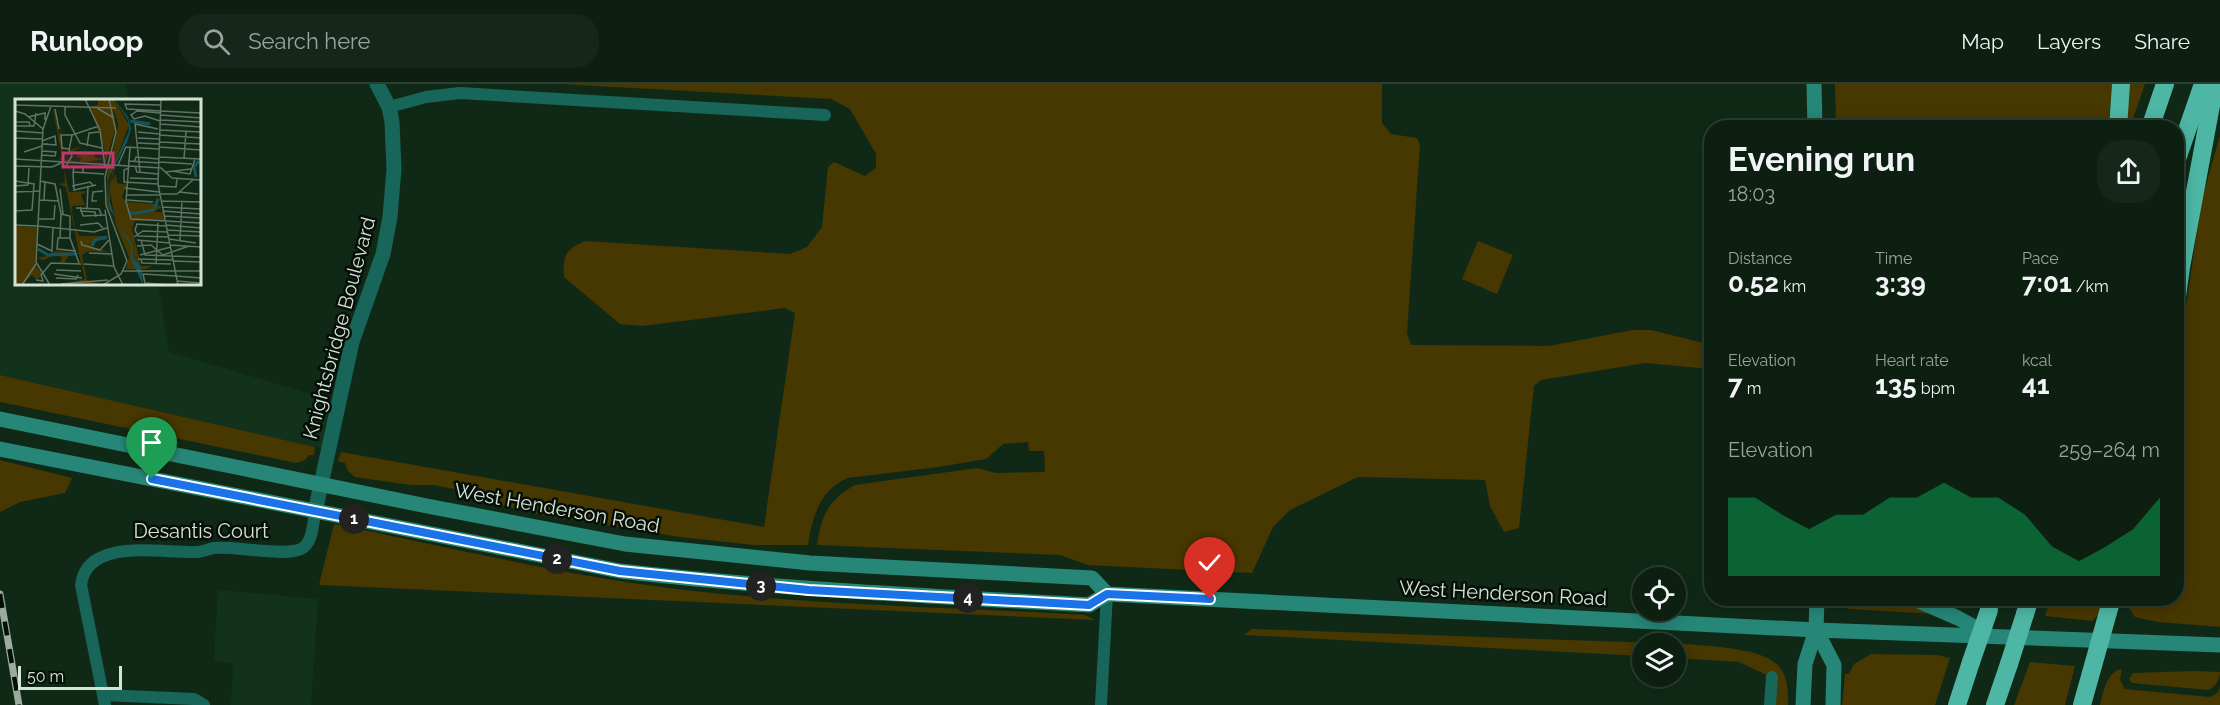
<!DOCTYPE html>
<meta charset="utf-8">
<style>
body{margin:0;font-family:Raleway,sans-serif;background:#15271a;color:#f1f3f6;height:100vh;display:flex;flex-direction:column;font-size:22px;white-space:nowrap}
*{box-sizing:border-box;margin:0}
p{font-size:20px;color:#9aa29f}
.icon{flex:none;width:33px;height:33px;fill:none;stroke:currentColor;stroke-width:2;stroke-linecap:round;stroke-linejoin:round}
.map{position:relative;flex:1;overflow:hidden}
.side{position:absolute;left:1704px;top:36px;width:480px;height:486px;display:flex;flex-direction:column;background:#0c1f11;border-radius:24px;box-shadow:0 3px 15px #0003,0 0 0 2px #2c3d31}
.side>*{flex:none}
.buttons{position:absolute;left:1632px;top:483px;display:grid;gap:12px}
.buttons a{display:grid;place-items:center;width:54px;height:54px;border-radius:50%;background:#0c1f11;box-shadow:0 3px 15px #0003,0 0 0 2px #2c3d31;font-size:30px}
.scale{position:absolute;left:18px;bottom:15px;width:104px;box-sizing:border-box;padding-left:6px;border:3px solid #d4e3d6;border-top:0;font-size:16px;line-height:21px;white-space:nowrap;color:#d4e3d6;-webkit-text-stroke:4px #050f07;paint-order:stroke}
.pin{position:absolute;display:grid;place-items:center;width:51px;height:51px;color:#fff;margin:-62px -26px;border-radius:50% 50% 50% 0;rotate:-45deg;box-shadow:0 0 6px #0007}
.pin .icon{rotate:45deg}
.km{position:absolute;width:30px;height:30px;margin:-15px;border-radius:50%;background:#222;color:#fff;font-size:16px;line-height:30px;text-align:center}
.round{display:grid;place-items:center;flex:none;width:63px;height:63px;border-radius:24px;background:#15271a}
.head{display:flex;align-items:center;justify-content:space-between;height:102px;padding:0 24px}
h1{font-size:33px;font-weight:700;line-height:45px}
.figures{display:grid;grid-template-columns:repeat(3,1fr);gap:9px;height:102px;padding:6px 24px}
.figures div{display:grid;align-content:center}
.figures b{font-size:26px;font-weight:700}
.figures small{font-size:16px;font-weight:400}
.figures p{font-size:16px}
.chart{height:168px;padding:12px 24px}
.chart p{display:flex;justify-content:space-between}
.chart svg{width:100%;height:108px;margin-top:6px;fill:#0b8043;opacity:.7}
header{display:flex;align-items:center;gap:36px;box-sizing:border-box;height:84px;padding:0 30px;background:#0c1f11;border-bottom:2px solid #2c3d31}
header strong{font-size:28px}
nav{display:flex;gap:33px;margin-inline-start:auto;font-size:21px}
.search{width:420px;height:54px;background:#15271a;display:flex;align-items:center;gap:15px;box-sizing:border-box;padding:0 21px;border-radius:24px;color:#9aa29f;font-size:22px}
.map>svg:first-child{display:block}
.built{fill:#12321b}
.green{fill:#473700}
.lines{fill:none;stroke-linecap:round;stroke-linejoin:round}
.minor{stroke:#18655a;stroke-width:12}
.tertiary{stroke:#18655a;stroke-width:15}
.secondary{stroke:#268778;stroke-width:15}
.motorway{stroke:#4eb6a4;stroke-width:18}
.rail-casing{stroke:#9aac9e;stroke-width:7}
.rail{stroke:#050f07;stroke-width:4.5;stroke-dasharray:14;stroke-linecap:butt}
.motorway-bridge{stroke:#4eb6a4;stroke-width:18}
.route-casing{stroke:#fff;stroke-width:12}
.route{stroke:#1a73e8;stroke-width:8}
.labels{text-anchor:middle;stroke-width:5;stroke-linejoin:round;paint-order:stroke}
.street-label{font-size:20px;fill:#d4e3d6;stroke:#050f07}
.inset-river{fill:none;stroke:#13555e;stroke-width:3}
.inset-road{fill:none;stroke:#5e7363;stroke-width:1.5}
.view{fill:#c5366d;fill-opacity:0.15;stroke:#c5366d;stroke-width:3}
.inset-edge{fill:none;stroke:#d4e3d6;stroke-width:3}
</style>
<header>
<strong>Runloop</strong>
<div class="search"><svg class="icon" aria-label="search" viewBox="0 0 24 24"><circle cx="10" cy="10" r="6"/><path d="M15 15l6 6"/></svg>Search here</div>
<nav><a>Map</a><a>Layers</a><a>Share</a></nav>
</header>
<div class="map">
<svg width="2220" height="621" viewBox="0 0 2220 621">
<rect width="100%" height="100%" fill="#102917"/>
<!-- built -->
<g class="built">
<polygon points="0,0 126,0 129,16 16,16 16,200 158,200 169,268 338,318 329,366 0,291"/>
<polygon points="218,506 318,515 311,621 231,621 233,579 214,577"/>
</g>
<!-- green -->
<g class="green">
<path d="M560,0H1382V39L1391,50L1417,54L1420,61L1407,249L1411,261L1549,262L1633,246H1651L1711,261V285L1645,279L1541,296L1534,302L1519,444L1504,448L1490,422L1485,396L1358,393L1290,426L1273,443L1252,489L1088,481L1060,471L817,461C822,431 827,417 855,401L977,384L996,389L1045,388L1044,367H1029L1028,358L1003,360L986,375L938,383L848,394C820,405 812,434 808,461H754L680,453L542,431L495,420L475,409L433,401H410L355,393L348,387L345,379L338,377L341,368L764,443L795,229L785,224L642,242L620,240L564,193C562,172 566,165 585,157L790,170L807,163L822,143L828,83L834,78L865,92L876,84V70L850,25L831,15Z"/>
<polygon points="1835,0 2112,0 2109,36 2106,43 1836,44"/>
<polygon points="2127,0 2145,0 2132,38 2126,38"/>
<polygon points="2220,51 2220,543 2158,538 2135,533 2123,515 2176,514 2177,285 2201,119"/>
<polygon points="1478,157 1513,171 1497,210 1462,195"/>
<polygon points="0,291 315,363 314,371 309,371 305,376 296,379 0,318"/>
<polygon points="0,376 72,394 65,409 20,418 0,428"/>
<path d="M334,440C448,463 562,491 677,505C812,521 950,523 1085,531L1095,536L319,501Z"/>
<polygon points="1846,515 1898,515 1935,530 1849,525 1846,523"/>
<polygon points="2051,515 2104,515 2100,529 2092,537 2045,532"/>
<path d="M1252,545L1687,560C1712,563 1766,563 1781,585C1788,595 1788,609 1788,621H1771V593L1739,578L1676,574V560H1642V572L1244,551Z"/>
<polygon points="1871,570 1937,571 1950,574 1935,621 1842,621 1845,590 1849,590 1854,580"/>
<polygon points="2030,578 2075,582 2065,621 2014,621"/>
<path d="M2122,585L2120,596L2125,605L2209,613L2216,610L2220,604V621H2100C2103,608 2107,587 2122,585Z"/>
<path d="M2195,587L2220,588C2220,596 2215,603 2208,606L2132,599L2129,595L2133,589Z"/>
</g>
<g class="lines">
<!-- minor -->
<g class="minor">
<polyline points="389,23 426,13 460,9 825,31"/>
<polyline points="104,611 194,615 204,621"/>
<path d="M105,621L81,501C87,452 163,470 197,468C203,468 208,465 214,464C223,463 233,464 242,465C257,466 288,471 301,465C313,459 313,439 315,428"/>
<polyline points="1101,621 1107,510"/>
<polyline points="1770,621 1772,593"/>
</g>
<!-- tertiary -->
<polyline class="tertiary" points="315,428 352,258 383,170 390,133 394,85 392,38 389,23 377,0"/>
<!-- secondary -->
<g class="secondary">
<polyline points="1814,0 1815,44"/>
<polyline points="0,335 427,422 625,460 810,479 1092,494 1107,510"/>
<path d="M0,365L620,487C776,505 932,512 1089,521L1107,510L1816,546L2220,561"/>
<polyline points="1912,514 1958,534 1989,551"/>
<polyline points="1816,546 1834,581 1833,621"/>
<polyline points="1803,621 1805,580 1816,546 1817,514"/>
</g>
<!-- motorway -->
<g class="motorway">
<polyline points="2118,44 2121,0"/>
<polyline points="2150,44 2165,0"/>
<polyline points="2176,78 2203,0"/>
<polyline points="2176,220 2181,183 2215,0"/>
<polyline points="2025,530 2030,514"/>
<polyline points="1957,621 1971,578"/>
<polyline points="1995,621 2009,580"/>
<polyline points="2082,621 2112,514"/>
</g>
<!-- rail casing -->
<g class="rail-casing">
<polyline id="rail" points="0,510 19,621"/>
</g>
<!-- rail -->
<use href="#rail" class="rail"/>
<!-- motorway-bridge -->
<g class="motorway-bridge">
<polyline points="1971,578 1989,526"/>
<polyline points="2009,580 2025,530"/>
</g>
</g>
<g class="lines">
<!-- route casing -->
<g class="route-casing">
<polyline id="route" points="152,395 620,487 809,506 1089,521 1107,510 1210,515"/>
</g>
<!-- route -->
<use href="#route" class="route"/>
</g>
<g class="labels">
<!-- street labels -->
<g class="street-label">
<text transform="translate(339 244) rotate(-75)" y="7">Knightsbridge Boulevard</text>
<text transform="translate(557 424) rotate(10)" y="7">West Henderson Road</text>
<text x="201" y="454">Desantis Court</text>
<text transform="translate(1503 509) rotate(3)" y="7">West Henderson Road</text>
</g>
</g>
<!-- overview -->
<g transform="translate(15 15)">
<rect width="186" height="186" fill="#102917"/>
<path d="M83,0H99L114,26L99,66L96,65L103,25L98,8L101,28L90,65V52L75,8L83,6ZM38,10H39L45,38L46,26L47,48L51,50L47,51L48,60L65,63L66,59L61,58L67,54L57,53L54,51L68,47L58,52H79L80,59L89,60L64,64L43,60L47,58ZM94,67H99L93,82L94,109L101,126L95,92V84L98,72L101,67L96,83L101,75L102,84L112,86L107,98L112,103L141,105V99L145,100L142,105L147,109L136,113H148L150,121L120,122L117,129L126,167H137L131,170H126L118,159L117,149L116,160L123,170H111L114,158L92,105V76ZM49,70L54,93L73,92L66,96L70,106L57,107L58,114L56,107L61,135V129L64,137H93L91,141H82L77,148L95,153L74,152L67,156L72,181L87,186L56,183L70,180L64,155L53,157L50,163L45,164L47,159L42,155L29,161L21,159L32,157L22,149L34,156L40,152L64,154L51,88L44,85L50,84ZM0,127L22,128L20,166L27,175L22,181L17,176L7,186L0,185Z" fill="#473700"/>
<path d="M99,0L113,18L116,30L112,43L95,76V103L100,120L117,145L118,159L126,168L128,186L116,160V147L94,109L95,74L114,32L113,21Z" fill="#13555e"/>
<path class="inset-river" d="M115,22L135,25M181,78L179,68L184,62M115,115L139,111L143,100M77,147L80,141L92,138M23,150L33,156L60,155"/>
<path class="inset-road" d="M70,0L85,31L90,68M146,0L143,85L163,186M0,6L101,9M50,7V16L65,44L87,49M82,9L99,19M40,10L44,30M0,12L10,15L28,30L21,163L35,186M146,12L112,10L110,5L146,6M146,12L186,14M146,16L186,19M13,18L30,14V21M145,21L186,23M145,22L130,17L119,20L116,16L122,12L146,14M0,23H14L15,27M145,25L186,28M0,27H19L21,14M28,30L36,7M145,31L186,33M0,32L28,34M123,33L145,35M145,36L186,39M0,39L27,40M123,39L145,40M27,42L40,37L41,46L28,45H33M145,43L186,45M123,44L144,45M72,47L74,34L84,33M144,48L186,51M115,49L111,103L116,120L186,124M54,50L47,49L46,36H57M9,53L27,47M26,56L40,57L41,53L27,52M144,58L185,60M0,60L146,69L157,79L186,81M169,60L171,32M113,62L144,64M119,63L121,58L144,60M144,63L177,65M103,66L111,48L144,50M0,67L37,68L46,64M51,67L57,57L54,51L57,36L84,27M120,67L122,73L143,75M114,69L109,71V83L143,85M156,72L175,75L180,60M58,73L59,91L81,86M58,73L89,75M58,73L59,68H68V73M125,73L120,25L143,30M151,73L176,70M115,79L143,80M0,82L19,85L17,111L0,112M25,82L40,85L46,115L45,139M0,87L13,86L14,69M57,87L75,83L78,86M143,87L161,88L162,79M110,89L144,93M45,90L48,115M0,93L25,92M164,93L183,95M146,95H162L179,80M112,96H145M25,101L44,102M29,101L30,83M112,101L138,103M82,102H77L78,93L88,92M146,102L186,103M65,108L68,117L90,116M147,108L186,110M61,109L84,110L87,117M72,109L73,88M90,111L99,168L108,186M65,112L80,113L81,118M148,112L186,115M46,115L55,117V139L64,164M149,117L186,119M23,120H39L40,106M0,126L23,127M65,126L83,124L88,129M151,126L186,129M23,127L79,133L92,129M151,127L122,125L120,131L123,137L154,138M152,131L186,133M153,136L186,137M119,138L128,132L152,133M55,139H43L42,150L61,152M154,140L181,144M122,141L155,144M126,141L130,156L157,157M165,141L167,102M66,142L67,146L85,151L94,141M22,145L37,152L38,128M155,146L186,148M122,147L136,146L149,157M74,154L97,155M125,156L156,148M148,156L174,147M157,157L186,158M123,160L158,161M126,160L127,164L156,165M159,162L186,163M69,165L98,167M141,165L143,124M41,171L66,172M108,172H186M39,175L67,179M161,177L186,179M41,179L61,180L63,176M21,181L28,182L26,176L36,164L66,165M162,182L186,184M46,185L93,181M7,186L21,165M88,186L106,175L112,162L91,106L90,78L101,33L94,0M154,186L130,184L128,175L161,177"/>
<path class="view" d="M48,54H98V68H48Z"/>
<rect width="186" height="186" class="inset-edge"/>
</g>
</svg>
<div class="buttons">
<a><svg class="icon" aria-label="locate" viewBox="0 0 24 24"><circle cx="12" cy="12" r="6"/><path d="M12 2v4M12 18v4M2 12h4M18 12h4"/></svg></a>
<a><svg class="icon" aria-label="layers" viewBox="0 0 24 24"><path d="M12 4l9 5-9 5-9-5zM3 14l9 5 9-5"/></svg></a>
</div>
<div class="scale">50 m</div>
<div class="pin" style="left:152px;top:395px;background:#1e9e55"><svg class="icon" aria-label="arrive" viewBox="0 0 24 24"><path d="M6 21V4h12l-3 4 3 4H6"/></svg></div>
<div class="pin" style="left:1210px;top:515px;background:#d93025"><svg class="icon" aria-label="check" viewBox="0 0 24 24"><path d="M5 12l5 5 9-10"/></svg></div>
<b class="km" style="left:354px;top:435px">1</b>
<b class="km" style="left:557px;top:475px">2</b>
<b class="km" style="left:761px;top:502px">3</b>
<b class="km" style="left:968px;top:514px">4</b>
<section class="side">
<div class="head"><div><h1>Evening run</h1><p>18:03</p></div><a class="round"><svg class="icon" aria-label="share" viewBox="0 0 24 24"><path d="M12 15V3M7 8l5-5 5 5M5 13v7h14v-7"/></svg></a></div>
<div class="figures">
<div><p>Distance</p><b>0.52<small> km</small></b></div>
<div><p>Time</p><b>3:39</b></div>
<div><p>Pace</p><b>7:01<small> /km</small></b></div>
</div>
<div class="figures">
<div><p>Elevation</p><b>7<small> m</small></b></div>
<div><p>Heart rate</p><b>135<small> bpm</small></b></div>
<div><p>kcal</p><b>41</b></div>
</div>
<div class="chart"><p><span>Elevation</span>259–264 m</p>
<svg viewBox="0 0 160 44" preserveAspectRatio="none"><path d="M0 44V12L10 12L20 19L30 25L40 19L50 19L60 12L70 12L80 6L90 12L100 12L110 19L120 32L130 38L140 32L150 25L160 12V44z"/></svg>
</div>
</section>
</div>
